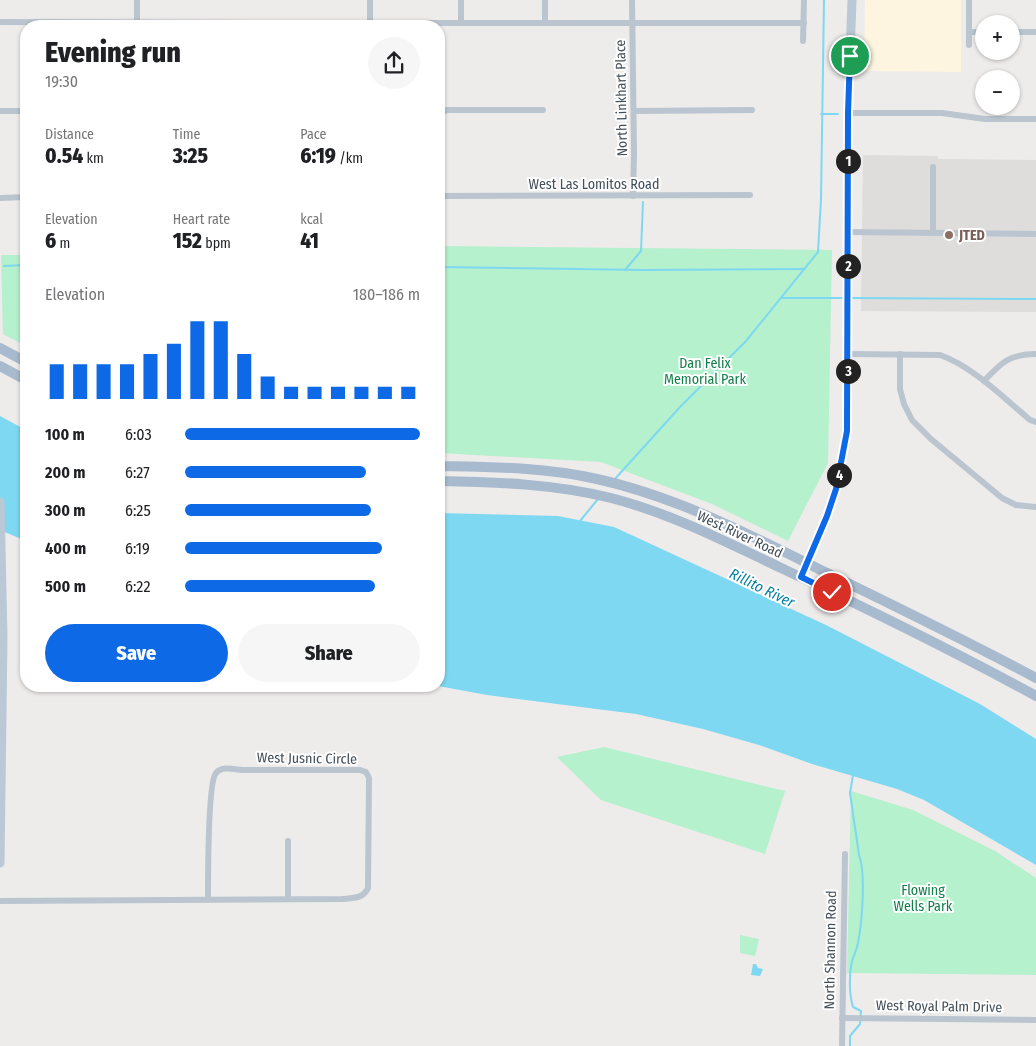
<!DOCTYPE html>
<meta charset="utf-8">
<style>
body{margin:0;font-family:"Fira Sans Condensed",sans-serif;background:#f6f6f6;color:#202124;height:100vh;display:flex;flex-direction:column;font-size:19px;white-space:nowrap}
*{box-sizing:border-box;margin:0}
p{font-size:16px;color:#757577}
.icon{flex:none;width:28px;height:28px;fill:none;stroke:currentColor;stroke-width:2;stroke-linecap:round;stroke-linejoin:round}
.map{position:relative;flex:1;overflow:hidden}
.details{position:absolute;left:20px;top:20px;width:425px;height:672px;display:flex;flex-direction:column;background:#fff;border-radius:20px;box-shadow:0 1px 4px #0004}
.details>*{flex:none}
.tools{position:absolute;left:975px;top:15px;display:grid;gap:10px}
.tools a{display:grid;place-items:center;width:45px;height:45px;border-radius:50%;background:#fff;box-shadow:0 1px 4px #0004;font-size:25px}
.pin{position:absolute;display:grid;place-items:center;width:42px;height:42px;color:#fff;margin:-21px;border:2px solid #fff;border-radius:50%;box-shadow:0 1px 5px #0007}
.km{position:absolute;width:25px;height:25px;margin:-12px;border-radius:50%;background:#222;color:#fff;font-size:14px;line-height:25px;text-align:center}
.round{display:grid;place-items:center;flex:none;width:52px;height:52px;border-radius:26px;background:#f6f6f6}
.overview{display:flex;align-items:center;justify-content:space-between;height:85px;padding:0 25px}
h1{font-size:28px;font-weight:800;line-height:38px}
.stats{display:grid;grid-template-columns:repeat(3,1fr);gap:8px;height:85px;padding:5px 25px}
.stats div{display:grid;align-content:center}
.stats b{font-size:21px;font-weight:800}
.stats small{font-size:14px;font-weight:400}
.stats p{font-size:14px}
.chart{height:140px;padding:10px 25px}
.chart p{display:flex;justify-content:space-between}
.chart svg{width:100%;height:90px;margin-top:5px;stroke:#0d69e6;stroke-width:6}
.cta{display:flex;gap:10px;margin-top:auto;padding:10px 25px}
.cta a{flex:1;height:58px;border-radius:30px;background:#0d69e6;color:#fff;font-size:20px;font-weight:800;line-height:58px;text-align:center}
.cta a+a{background:#f6f6f6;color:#202124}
ul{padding:0 25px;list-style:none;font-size:16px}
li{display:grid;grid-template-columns:80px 60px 1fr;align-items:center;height:38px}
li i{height:12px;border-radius:6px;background:#0d69e6}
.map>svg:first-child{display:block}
.commercial{fill:#fdf5e0}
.education{fill:#dfdcdc}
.green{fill:#b4f1cc}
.water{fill:#7ed8f1}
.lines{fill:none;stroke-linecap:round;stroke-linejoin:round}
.stream{stroke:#7ed8f1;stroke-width:2}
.street{stroke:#bac5cf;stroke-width:6}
.secondary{stroke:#bbc8d6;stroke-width:9}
.primary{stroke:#a8bacd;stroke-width:10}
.route-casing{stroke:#fff;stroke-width:10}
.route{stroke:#0d69e6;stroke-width:6}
.education-dot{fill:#8d6e63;stroke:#fff;stroke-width:2}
.labels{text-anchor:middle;stroke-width:4;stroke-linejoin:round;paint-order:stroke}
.street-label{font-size:14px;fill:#424e59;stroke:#fff}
.education-label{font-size:14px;font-weight:bold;fill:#785e54;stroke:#fff;text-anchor:start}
.park-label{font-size:14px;fill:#107e48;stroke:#fff}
.water-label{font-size:15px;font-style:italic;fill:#0480a4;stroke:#fff}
</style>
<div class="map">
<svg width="1036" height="1046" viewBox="0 0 1036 1046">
<rect width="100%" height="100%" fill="#eeebeb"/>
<!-- commercial -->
<polygon class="commercial" points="865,0 961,0 961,72 864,71"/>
<!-- education -->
<polygon class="education" points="863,155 938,156 938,159 1036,160 1036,312 861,311"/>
<!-- green -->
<g class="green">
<polygon points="439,246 832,250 828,463 788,541 712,504 601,462 439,453"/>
<polygon points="1,255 26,255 26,346 3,334"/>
<polygon points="604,747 785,791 765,854 601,800 557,757"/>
<polygon points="851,791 913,810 995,851 1036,878 1036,975 847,973"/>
<polygon points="740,935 759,939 755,956 740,953"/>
</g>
<!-- water -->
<g class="water">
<polygon points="0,416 26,430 26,541 0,530"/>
<polygon points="439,513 558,516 614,527 826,625 980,704 1036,739 1036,865 924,800 897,789 812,764 759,745 703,729 636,714 487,695 438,686"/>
<polygon points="753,964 756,964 758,968 763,969 760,976 751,975"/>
</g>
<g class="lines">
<!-- stream -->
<g class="stream">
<polyline points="821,114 838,114"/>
<polyline points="4,266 26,265"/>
<polyline points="439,267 645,270 805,269"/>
<polyline points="625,270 641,251 643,202"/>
<polyline points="781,298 844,298"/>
<polyline points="851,298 1036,299"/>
<polyline points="614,480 680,407 746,341 818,252 821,199 824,0"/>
<polyline points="580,521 598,499"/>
<path d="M850,1046V1036L860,1024L861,1011L853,1007C849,994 849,974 852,961C854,955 857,949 858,943C862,923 866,873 859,855L850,793L853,775"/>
</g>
<!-- street -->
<g class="street">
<polyline points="137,0 137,22"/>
<polyline points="545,0 545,23"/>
<polyline points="632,0 634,153 633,196"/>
<polyline points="969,0 969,45"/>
<polyline points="0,22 258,23 274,26"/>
<polyline points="370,23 370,0"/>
<polyline points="461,23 461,0"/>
<polyline points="352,26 362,23 804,23"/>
<polyline points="969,32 984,32"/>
<polyline points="1011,32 1036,32"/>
<polyline points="803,41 804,0"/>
<polyline points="0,111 26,111"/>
<polyline points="634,111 752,110"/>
<polyline points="848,113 942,113 985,119 1036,119"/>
<polyline points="439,114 447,110 543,110"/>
<polyline points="439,196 750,195"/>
<polyline points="0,198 26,197"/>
<polyline points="848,232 1036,234"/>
<polyline points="933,233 933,167"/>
<path d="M848,354L940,355C972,366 1004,398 1030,420L1036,422"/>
<polyline points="900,354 900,389 904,404 912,420 931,439 1002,498 1016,505 1036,507"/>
<path d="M984,381C1001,363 1009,354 1036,354"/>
<polyline points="288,841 288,899"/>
<path d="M0,901L342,899C353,898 363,899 368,888L369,778L366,772L360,770H242C233,769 222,766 216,773C208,782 208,881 208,900"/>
<polyline points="842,1018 1036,1020"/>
<polyline points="842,1046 845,854"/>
</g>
<!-- secondary -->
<g class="secondary">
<polyline points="0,502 3,637 0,863"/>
<polyline points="801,577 827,516 836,489 847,431 848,113 852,0"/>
</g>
<!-- primary -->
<g class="primary">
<polyline points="0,348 26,362"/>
<polyline points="0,366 26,380"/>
<path d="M439,466C492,467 544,467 597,479C678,497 752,536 827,573C897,607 967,641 1036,678"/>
<path d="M439,481C497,482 555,484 611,498C670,513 724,541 779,567C866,608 952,650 1036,696"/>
</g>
</g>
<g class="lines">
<!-- route casing -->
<g class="route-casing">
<polyline id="route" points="832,592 801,577 827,516 836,489 847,431 848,113 850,56"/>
</g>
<!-- route -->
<use href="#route" class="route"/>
</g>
<!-- markers -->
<circle class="education-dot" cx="949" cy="235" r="5"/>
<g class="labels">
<!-- street labels -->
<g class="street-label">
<text transform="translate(621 98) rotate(-91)" y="5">North Linkhart Place</text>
<text x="594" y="189">West Las Lomitos Road</text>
<text transform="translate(740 534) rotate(25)" y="5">West River Road</text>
<text transform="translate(307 758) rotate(1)" y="5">West Jusnic Circle</text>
<text transform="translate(830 950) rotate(-89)" y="5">North Shannon Road</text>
<text transform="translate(939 1006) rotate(1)" y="5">West Royal Palm Drive</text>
</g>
<!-- education labels -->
<g class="education-label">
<text x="959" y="240">JTED</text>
</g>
<!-- park labels -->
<g class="park-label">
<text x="705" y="368">Dan Felix<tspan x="705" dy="16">Memorial Park</tspan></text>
<text x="923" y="895">Flowing<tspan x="923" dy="16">Wells Park</tspan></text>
</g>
<!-- water labels -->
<g class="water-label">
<text transform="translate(762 588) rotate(26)" y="5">Rillito River</text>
</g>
</g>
</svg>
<div class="tools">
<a>+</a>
<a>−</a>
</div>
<div class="pin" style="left:850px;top:56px;background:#1e9e55"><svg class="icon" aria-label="arrive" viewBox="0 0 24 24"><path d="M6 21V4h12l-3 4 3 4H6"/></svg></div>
<div class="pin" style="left:832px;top:592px;background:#d93025"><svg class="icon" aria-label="check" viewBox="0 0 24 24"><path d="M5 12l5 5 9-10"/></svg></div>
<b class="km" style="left:848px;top:161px">1</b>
<b class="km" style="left:848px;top:266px">2</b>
<b class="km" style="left:848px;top:371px">3</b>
<b class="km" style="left:839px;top:475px">4</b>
<section class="details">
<div class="overview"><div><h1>Evening run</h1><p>19:30</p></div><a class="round"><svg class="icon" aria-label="share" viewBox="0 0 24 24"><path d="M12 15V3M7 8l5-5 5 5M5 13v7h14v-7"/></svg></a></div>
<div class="stats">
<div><p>Distance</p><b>0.54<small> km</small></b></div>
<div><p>Time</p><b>3:25</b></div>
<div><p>Pace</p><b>6:19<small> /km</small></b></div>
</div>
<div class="stats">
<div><p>Elevation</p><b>6<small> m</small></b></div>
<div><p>Heart rate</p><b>152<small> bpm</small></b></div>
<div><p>kcal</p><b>41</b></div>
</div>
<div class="chart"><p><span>Elevation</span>180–186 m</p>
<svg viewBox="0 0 160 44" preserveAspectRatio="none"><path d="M5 44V27M15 44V27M25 44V27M35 44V27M45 44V22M55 44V17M65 44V6M75 44V6M85 44V22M95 44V33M105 44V38M115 44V38M125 44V38M135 44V38M145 44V38M155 44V38"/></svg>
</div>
<ul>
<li><b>100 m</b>6:03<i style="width:100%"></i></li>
<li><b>200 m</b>6:27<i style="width:77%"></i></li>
<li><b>300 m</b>6:25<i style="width:79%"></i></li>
<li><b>400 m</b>6:19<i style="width:84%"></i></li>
<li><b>500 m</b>6:22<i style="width:81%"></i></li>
</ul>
<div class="cta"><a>Save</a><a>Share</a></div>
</section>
</div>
